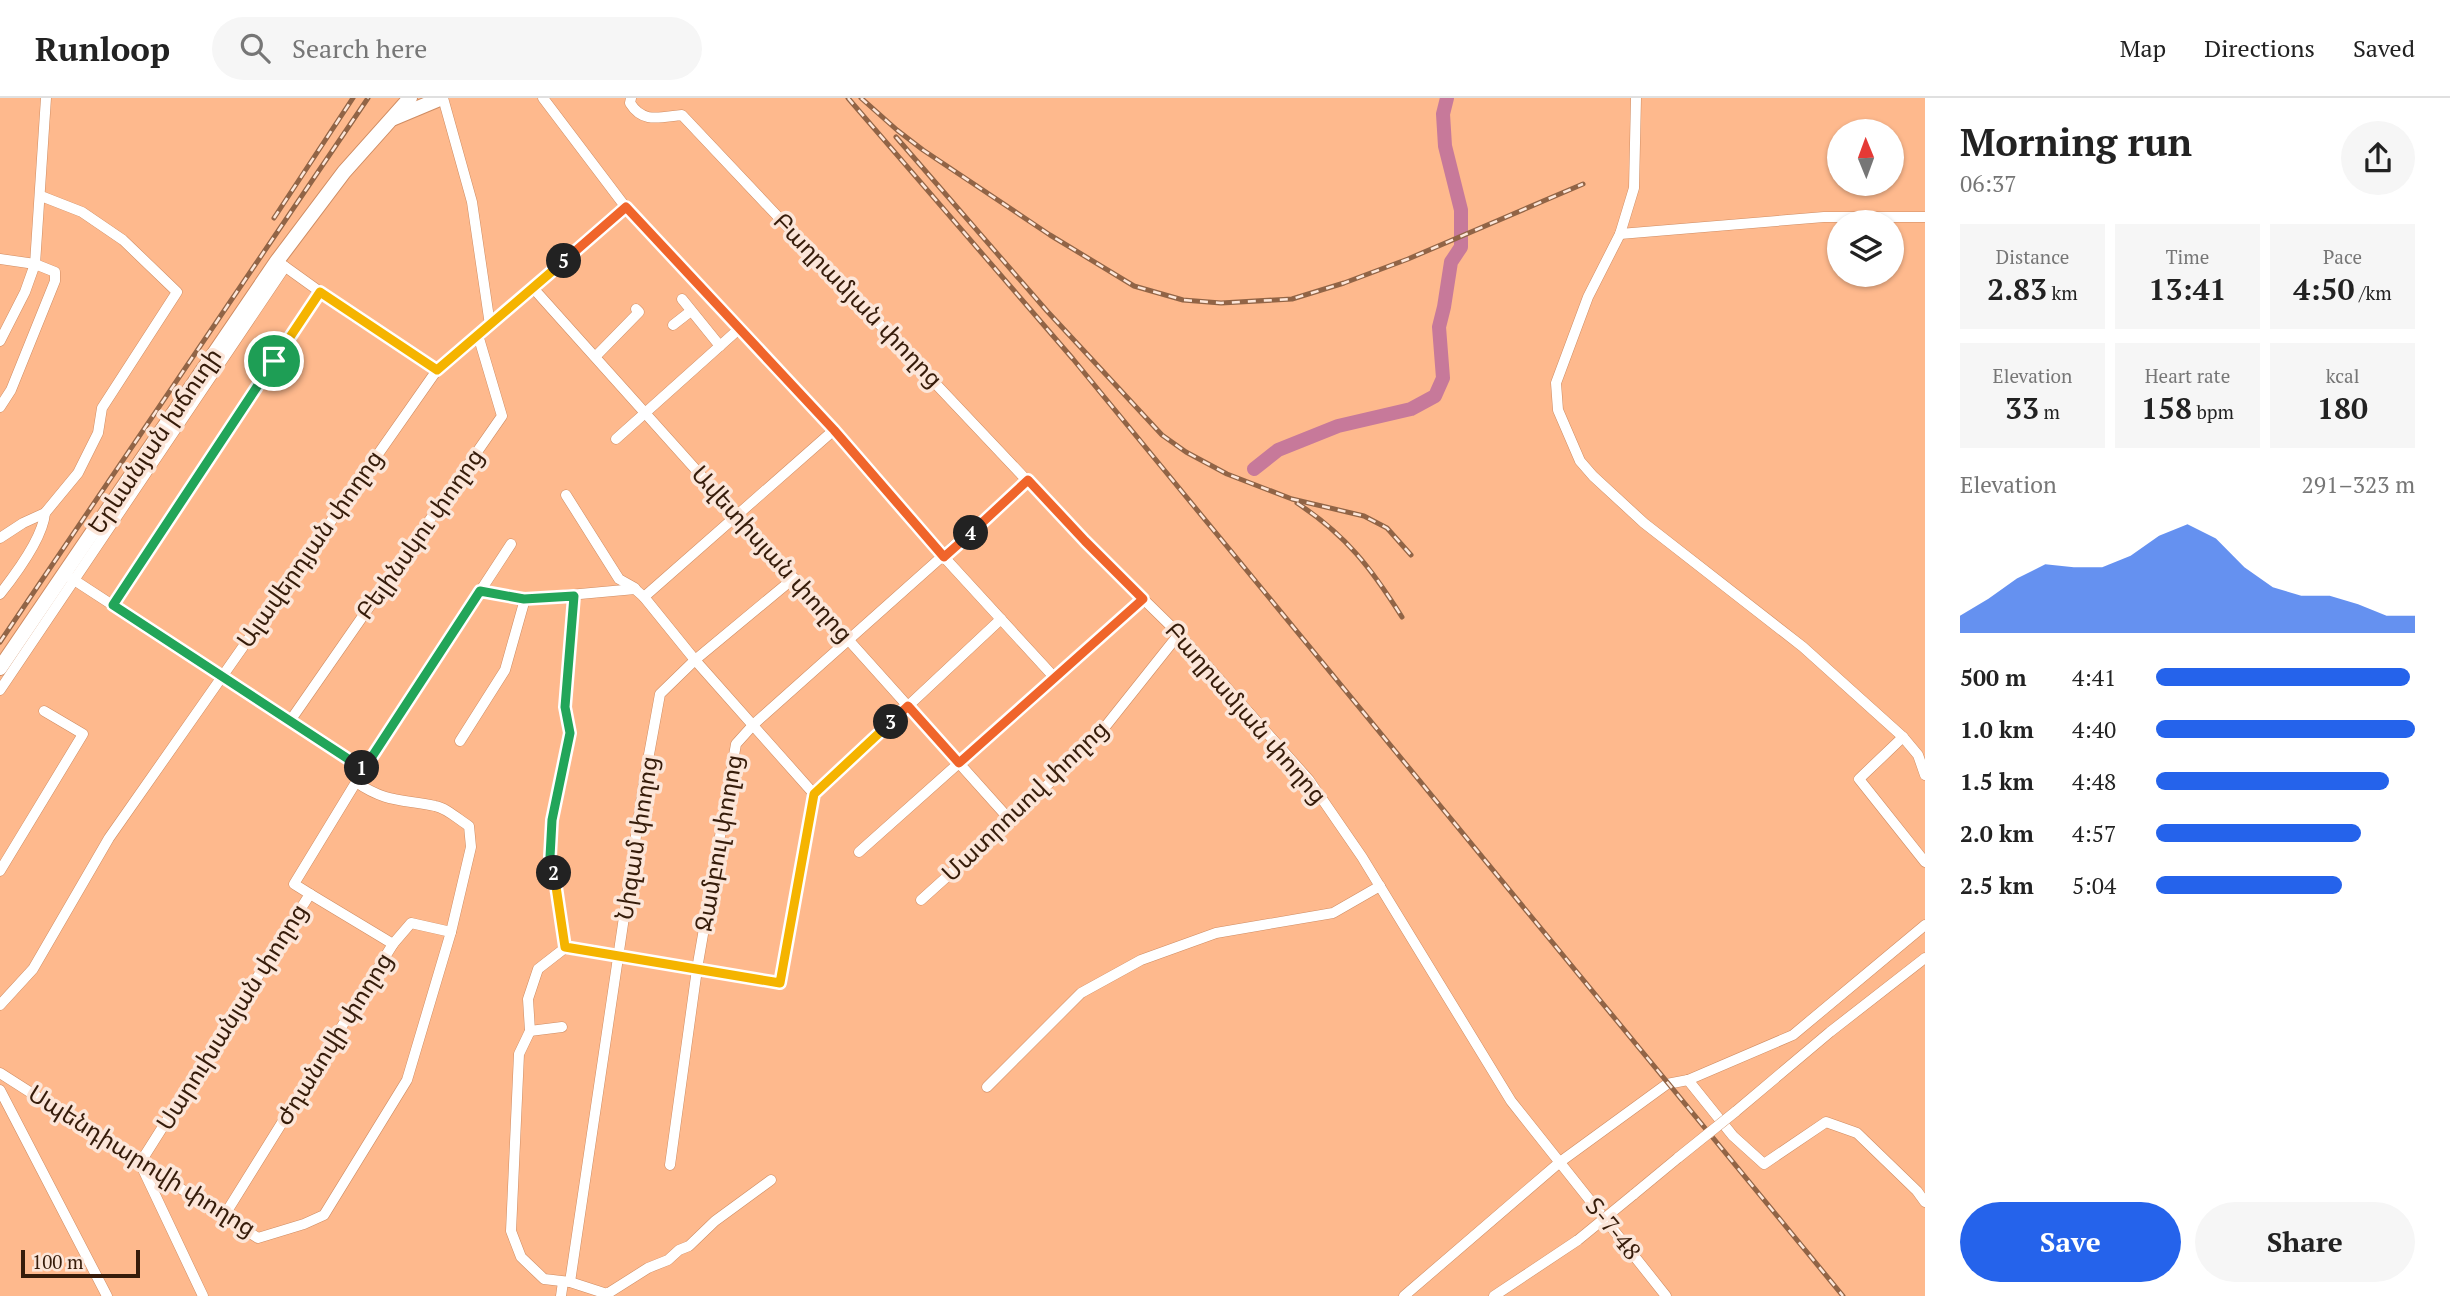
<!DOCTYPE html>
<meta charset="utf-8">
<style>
body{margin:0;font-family:"PT Serif","Noto Sans Armenian",serif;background:#f6f6f6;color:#222;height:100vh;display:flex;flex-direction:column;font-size:26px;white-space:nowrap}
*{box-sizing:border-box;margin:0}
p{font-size:23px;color:#767676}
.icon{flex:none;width:38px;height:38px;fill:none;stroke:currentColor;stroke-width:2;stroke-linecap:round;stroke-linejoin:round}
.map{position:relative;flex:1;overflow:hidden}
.side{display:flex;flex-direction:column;background:#fff;width:525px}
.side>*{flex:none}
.needle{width:46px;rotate:359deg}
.buttons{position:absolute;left:1827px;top:21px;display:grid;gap:14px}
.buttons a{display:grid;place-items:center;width:77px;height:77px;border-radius:50%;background:#fff;box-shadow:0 2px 5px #0004;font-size:35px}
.scale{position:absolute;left:21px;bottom:18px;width:119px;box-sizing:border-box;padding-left:7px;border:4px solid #361c0a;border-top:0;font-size:19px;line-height:24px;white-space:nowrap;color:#361c0a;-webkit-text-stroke:5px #fce6d9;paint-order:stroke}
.pin{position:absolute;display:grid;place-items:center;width:60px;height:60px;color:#fff;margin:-30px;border:4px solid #fff;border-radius:50%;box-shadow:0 2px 7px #0007}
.km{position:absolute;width:35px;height:35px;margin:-18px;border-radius:50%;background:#222;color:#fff;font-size:19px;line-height:35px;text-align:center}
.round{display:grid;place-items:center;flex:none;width:74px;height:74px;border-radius:37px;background:#f6f6f6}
.headline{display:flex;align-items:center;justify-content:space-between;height:119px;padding:0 35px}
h1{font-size:38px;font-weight:700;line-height:52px}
.stats{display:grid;grid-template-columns:repeat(3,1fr);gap:10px;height:119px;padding:7px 35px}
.stats div{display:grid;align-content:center;border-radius:0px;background:#f6f6f6;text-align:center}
.stats b{font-size:30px;font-weight:700}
.stats small{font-size:19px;font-weight:400}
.stats p{font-size:19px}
.chart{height:196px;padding:14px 35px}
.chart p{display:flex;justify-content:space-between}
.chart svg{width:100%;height:126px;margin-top:7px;fill:#2563eb;opacity:.7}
.cta{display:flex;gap:14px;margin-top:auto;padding:14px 35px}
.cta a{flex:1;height:80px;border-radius:42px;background:#2563eb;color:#fff;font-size:28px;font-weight:700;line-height:80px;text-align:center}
.cta a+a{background:#f6f6f6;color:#222}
ul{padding:0 35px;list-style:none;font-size:23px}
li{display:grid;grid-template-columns:112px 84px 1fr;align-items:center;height:52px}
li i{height:18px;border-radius:9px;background:#2563eb}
header{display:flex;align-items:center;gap:42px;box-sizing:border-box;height:98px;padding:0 35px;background:#fff;border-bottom:2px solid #e0e0e0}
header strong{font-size:33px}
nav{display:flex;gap:38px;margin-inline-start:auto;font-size:24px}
.search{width:490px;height:63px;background:#f6f6f6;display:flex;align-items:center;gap:18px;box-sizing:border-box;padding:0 24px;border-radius:38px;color:#767676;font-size:26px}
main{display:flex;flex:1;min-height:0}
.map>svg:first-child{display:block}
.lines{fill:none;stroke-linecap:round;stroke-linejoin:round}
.river{stroke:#c7799a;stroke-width:14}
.minor-casing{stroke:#cf8c62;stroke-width:11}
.highway-casing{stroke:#cf8c62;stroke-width:16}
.minor{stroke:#fff;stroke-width:10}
.highway{stroke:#fff;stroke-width:14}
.rail-casing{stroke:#916446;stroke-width:5}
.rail{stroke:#fce6d9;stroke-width:2.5;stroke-dasharray:8;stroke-linecap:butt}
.minor-bridge-casing{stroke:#cf8c62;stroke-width:11;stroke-linecap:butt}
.minor-bridge{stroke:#fff;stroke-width:10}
.split-1-casing{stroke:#fff;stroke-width:14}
.split-2-casing{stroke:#fff;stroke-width:14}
.split-3-casing{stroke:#fff;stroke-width:14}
.split-4-casing{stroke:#fff;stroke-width:14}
.split-5-casing{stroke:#fff;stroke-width:14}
.split-6-casing{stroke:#fff;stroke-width:14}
.split-1{stroke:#22a559;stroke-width:9}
.split-2{stroke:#22a559;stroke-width:9}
.split-3{stroke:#f5b400;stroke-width:9}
.split-4{stroke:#f0652b;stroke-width:9}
.split-5{stroke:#f0652b;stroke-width:9}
.split-6{stroke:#f5b400;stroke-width:9}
.labels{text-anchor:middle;stroke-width:7;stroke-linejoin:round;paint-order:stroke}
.street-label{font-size:24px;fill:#361c0a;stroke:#fce6d9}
</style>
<header>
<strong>Runloop</strong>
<div class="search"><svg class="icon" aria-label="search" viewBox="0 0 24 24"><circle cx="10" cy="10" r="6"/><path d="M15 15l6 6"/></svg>Search here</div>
<nav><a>Map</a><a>Directions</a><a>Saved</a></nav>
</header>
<main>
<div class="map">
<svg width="1925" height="1198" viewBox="0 0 1925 1198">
<rect width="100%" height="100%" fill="#feb98d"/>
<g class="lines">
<!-- river -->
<polyline class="river" points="1254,371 1278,352 1338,328 1411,311 1435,298 1443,280 1439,229 1444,209 1451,164 1461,149 1461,112 1445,48 1443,16 1447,0"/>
<!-- minor casing -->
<g class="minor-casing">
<g id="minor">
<polyline points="443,0 472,104 490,227"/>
<polyline points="543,0 624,107 834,332 944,459 1054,579"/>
<path d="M631,0L630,5C643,26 660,19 682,17L1085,444L1179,536L1309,682L1362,759L1511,1003L1666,1198"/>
<polyline points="1636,0 1634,90 1620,136 1588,199 1556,285 1558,312 1580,363 1593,378 1644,425 1803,549 1903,639 1859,681 1925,764"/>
<polyline points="1620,136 1824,119 1925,119"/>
<polyline points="0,161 35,166 55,174 55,183 11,292 0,309"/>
<polyline points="280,165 355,219 437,272"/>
<polyline points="533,190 1010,722"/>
<polyline points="682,201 720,248"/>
<polyline points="673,227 691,213"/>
<polyline points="0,243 25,194 35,166 46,0"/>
<polyline points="596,258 639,214 636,211"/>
<polyline points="616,341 740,230"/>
<polyline points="566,397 619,481 635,490"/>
<polyline points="0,440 23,425 45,415 78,375 98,335 102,310 177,194 123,142 82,114 41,98"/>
<polyline points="71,480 364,671"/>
<polyline points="480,493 525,501 635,491 644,499 834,332"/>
<path d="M0,496C15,477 43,439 45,415"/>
<polyline points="644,499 695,562 814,696"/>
<polyline points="113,507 320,194"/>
<polyline points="0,592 285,169"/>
<polyline points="290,623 502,318 478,237"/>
<polyline points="1903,639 1918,657 1925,677"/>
<polyline points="460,643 505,572 525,501"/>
<polyline points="859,754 1143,501"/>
<polyline points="0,773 83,636 44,613"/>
<polyline points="921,802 1010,722 1093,644 1179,536"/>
<polyline points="393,846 411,825 451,834"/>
<polyline points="565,850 780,885 814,696 1001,521"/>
<polyline points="565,850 538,871 528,901 530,933 519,956 511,1133 521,1159 544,1181 570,1184 607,1196 648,1170 668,1162 679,1152 689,1148 715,1123 771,1082"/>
<polyline points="565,850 550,759 552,722 570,635 565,609 574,498"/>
<polyline points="0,907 33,871 109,740 437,272 626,109"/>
<polyline points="530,933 562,929"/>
<path d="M0,975L258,1140L304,1126L324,1117L407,982L451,834L471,749L469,728C459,722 447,710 435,708C403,701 386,705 356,684"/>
<polyline points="1688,982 1733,1038 1764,1066 1826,1024 1857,1035 1917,1093 1925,1104"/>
<polyline points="987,989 1081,895 1141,862 1216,835 1333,815 1380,788"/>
<polyline points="0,992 107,1198"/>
<polyline points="1735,1014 1830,934 1925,860"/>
<polyline points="670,1067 697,871 736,646 754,626 1028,382"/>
<polyline points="1633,1097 1679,1059"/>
<polyline points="224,1118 393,846 310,796"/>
<polyline points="570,1184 644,684 660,596 695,562 794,480"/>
<polyline points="203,1198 140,1065 310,796 294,786 364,671 511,446"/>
<polyline points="561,1198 563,1184"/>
<polyline points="1404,1198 1560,1064 1667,986 1688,982 1793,937 1925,827"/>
<polyline points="1494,1198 1578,1142"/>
</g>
</g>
<!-- highway casing -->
<g class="highway-casing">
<g id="highway">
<polyline points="394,20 437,2"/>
<polyline points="0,570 277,163 344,74 410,0"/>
</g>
</g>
<!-- minor -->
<use href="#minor" class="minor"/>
<!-- highway -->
<use href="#highway" class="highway"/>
<!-- rail casing -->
<g class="rail-casing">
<g id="rail">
<polyline points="848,0 1073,261 1843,1198"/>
<polyline points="861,0 897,32 923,52 1050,137 1134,188 1183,202 1221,205 1292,201 1344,185 1408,161 1583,86"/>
<polyline points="896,39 1047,213 1162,337 1186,354 1227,376 1292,401 1364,418 1387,430 1411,457"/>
<polyline points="274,120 353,0"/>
<path d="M1297,405C1346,437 1371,470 1402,519"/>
<polyline points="0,544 368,0"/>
</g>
</g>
<!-- rail -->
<use href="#rail" class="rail"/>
<!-- minor-bridge casing -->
<g class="minor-bridge-casing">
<g id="minor-bridge">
<polyline points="1679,1059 1735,1014"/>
<polyline points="1578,1142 1633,1097"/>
</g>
</g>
<!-- minor-bridge -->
<use href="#minor-bridge" class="minor-bridge"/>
</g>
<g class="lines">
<!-- split-1 casing -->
<g class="split-1-casing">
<polyline id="split-1" points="274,263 113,507 362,670"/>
</g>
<!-- split-2 casing -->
<g class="split-2-casing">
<polyline id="split-2" points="362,670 364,671 480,493 524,501 574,498 565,609 570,635 552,722 550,759 554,775"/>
</g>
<!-- split-3 casing -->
<g class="split-3-casing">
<polyline id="split-3" points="554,775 565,849 780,885 814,696 891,624"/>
</g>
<!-- split-4 casing -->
<g class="split-4-casing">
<polyline id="split-4" points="891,624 908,608 959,665 1143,501 1085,443 1028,382 971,435"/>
</g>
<!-- split-5 casing -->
<g class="split-5-casing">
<polyline id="split-5" points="564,163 626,109 834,332 944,459 971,435"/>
</g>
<!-- split-6 casing -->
<g class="split-6-casing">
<polyline id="split-6" points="274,263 320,194 437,272 564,163"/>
</g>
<!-- split-1 -->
<use href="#split-1" class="split-1"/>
<!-- split-2 -->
<use href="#split-2" class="split-2"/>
<!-- split-3 -->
<use href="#split-3" class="split-3"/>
<!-- split-4 -->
<use href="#split-4" class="split-4"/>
<!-- split-5 -->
<use href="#split-5" class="split-5"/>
<!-- split-6 -->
<use href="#split-6" class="split-6"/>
</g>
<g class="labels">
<!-- street labels -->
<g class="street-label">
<text transform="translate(858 202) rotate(46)" y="8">Բաղրամյան փողոց</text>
<text transform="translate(155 343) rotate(-56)" y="8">Երևանյան խճուղի</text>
<text transform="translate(420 436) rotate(-55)" y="8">Բելինսկու փողոց</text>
<text transform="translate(310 451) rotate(-55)" y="8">Ալավերդյան փողոց</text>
<text transform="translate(772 456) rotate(48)" y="8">Ավետիսյան փողոց</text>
<text transform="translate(1246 615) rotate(49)" y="8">Բաղրամյան փողոց</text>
<text transform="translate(1025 703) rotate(-44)" y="8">Մատրոսով փողոց</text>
<text transform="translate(637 740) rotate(-81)" y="8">Նիզամ փողոց</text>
<text transform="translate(719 745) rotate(-80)" y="8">Ջամբուլ փողոց</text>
<text transform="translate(232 919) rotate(-58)" y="8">Սարուխանյան փողոց</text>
<text transform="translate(334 941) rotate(-58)" y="8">Ժդանովի փողոց</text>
<text transform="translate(142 1063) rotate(32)" y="8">Սպենդիարովի փողոց</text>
<text transform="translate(1613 1131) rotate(51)" y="8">Տ-7-48</text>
</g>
</g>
</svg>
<div class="buttons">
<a><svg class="needle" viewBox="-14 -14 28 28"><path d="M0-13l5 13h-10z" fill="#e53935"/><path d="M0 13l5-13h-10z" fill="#767676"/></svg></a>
<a><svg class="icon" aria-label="layers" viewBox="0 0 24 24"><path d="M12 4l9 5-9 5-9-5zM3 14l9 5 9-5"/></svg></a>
</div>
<div class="scale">100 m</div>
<div class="pin" style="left:274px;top:263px;background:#1e9e55"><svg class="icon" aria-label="arrive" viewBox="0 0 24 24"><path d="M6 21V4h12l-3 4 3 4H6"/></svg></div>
<b class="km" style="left:362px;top:670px">1</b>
<b class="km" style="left:554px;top:775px">2</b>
<b class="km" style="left:891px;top:624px">3</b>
<b class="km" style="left:971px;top:435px">4</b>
<b class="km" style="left:564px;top:163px">5</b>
</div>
<section class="side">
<div class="headline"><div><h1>Morning run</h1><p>06:37</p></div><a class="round"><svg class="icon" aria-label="share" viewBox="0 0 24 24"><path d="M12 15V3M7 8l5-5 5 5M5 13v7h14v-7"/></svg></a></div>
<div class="stats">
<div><p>Distance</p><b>2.83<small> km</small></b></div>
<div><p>Time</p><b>13:41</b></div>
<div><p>Pace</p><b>4:50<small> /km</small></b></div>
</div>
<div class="stats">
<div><p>Elevation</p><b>33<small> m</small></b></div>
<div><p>Heart rate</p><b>158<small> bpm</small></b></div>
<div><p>kcal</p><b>180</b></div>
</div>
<div class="chart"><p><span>Elevation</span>291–323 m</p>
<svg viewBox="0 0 160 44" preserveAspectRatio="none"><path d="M0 44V38L10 32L20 25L30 20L40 21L50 21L60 17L70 10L80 6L90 11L100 21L110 28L120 31L130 31L140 34L150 38L160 38V44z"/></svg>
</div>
<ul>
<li><b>500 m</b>4:41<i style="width:98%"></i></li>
<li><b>1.0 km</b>4:40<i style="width:100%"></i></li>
<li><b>1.5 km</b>4:48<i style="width:90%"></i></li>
<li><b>2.0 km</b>4:57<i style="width:79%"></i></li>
<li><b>2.5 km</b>5:04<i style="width:72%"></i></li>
</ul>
<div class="cta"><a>Save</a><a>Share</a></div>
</section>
</main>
